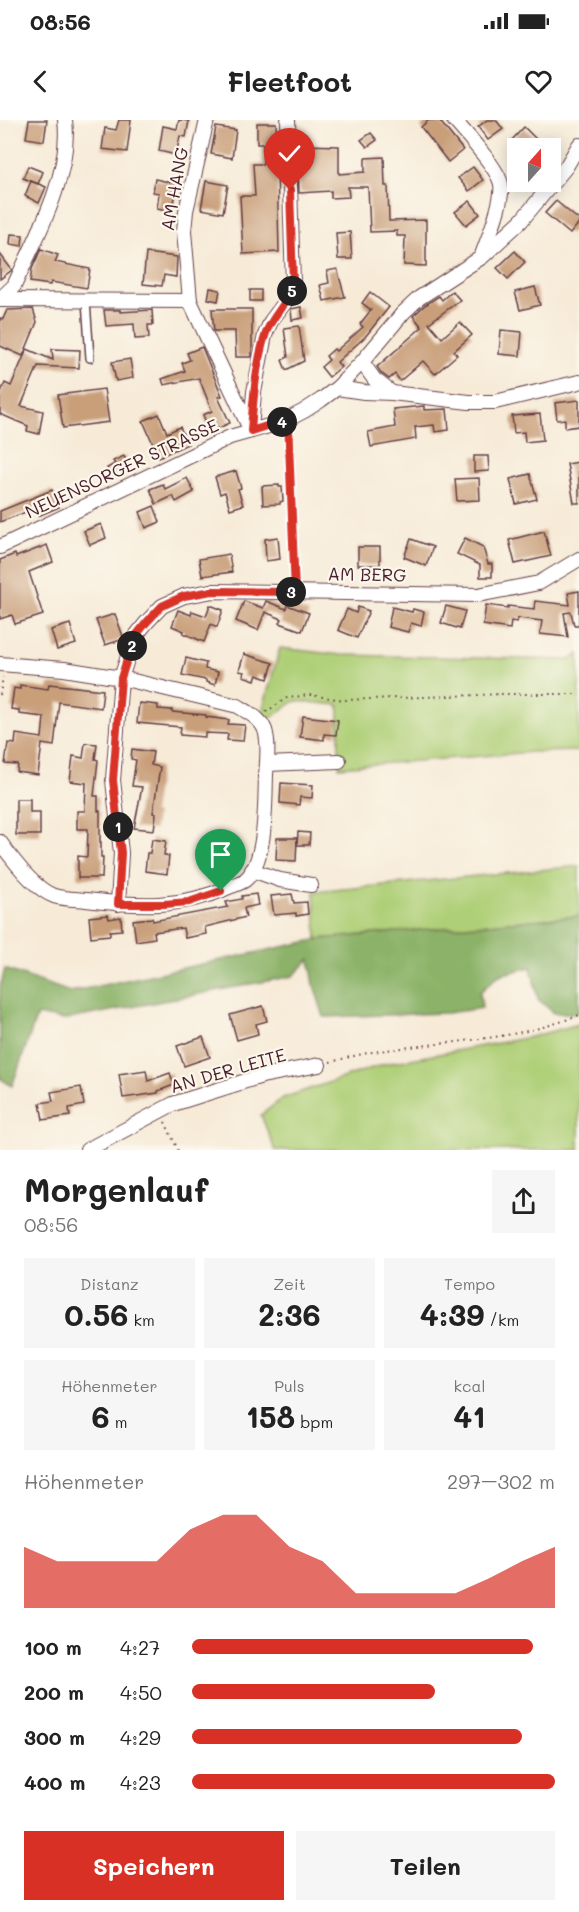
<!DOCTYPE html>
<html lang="de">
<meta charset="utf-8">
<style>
body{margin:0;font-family:Mali,sans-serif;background:#f6f6f6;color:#222;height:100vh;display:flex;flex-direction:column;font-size:22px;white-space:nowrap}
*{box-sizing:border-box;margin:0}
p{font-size:20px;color:#767676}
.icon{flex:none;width:33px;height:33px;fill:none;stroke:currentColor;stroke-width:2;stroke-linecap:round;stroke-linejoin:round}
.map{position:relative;height:1030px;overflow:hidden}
.side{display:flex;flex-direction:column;background:#fff;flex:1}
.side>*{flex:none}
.needle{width:39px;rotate:21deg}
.tools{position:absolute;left:507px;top:18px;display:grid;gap:12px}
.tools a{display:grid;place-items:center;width:54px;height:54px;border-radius:0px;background:#fff;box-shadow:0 3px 15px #0003;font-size:30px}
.pin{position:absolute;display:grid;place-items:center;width:51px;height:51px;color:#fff;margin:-62px -26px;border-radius:50% 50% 50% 0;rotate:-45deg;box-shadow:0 0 6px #0007}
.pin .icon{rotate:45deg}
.km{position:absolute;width:30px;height:30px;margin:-15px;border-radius:50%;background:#222;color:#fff;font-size:16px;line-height:30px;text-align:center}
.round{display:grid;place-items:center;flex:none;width:63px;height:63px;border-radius:0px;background:#f6f6f6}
.summary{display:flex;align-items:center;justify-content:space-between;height:102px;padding:0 24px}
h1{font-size:33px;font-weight:700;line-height:45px}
.stats{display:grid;grid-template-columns:repeat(3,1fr);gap:9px;height:102px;padding:6px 24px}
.stats div{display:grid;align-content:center;border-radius:0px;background:#f6f6f6;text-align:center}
.stats b{font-size:30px;font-weight:700}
.stats small{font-size:16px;font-weight:400}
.stats p{font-size:16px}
.chart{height:168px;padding:12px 24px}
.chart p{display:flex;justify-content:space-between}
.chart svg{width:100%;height:108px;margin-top:6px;fill:#d93025;opacity:.7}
.action{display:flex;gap:12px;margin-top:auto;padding:12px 24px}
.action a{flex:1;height:69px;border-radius:0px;background:#d93025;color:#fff;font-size:24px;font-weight:700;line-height:69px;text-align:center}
.action a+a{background:#f6f6f6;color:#222}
ul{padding:0 24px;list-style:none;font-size:20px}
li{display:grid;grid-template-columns:96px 72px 1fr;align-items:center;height:45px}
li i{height:15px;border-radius:8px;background:#d93025}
.status{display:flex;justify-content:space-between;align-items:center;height:42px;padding:0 30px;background:#fff;direction:ltr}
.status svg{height:16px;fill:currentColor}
header{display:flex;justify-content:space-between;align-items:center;height:78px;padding:0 24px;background:#fff;font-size:27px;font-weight:700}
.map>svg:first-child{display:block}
.green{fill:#afcf77;stroke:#7c7751;stroke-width:1.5}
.forest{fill:#8bb268;stroke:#6a684a;stroke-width:1.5}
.building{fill:#c99f7a}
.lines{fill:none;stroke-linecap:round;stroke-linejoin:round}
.lane-casing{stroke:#643e45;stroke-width:10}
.street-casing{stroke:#643e45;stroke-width:16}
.path{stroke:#643e45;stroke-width:2;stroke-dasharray:1.5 4.5;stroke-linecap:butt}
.lane{stroke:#fff;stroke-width:7}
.street{stroke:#fff;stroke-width:14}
.route-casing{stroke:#fff;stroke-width:12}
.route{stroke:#d93025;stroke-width:8}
.labels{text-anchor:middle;stroke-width:4.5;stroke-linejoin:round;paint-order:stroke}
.street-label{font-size:18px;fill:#4a1f2b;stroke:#fbf7ec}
</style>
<div class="status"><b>08:56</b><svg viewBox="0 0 49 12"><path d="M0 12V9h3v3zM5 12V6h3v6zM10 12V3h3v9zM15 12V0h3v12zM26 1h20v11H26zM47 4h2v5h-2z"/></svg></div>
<header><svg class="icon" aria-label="back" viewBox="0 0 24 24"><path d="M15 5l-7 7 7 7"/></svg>Fleetfoot<svg class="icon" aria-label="heart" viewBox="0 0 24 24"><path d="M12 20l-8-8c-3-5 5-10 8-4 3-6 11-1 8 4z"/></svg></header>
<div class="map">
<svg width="579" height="1030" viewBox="0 0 579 1030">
<rect width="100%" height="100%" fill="#fbf7ec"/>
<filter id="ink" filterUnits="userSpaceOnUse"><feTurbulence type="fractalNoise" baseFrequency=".0167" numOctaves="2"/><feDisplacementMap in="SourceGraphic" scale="12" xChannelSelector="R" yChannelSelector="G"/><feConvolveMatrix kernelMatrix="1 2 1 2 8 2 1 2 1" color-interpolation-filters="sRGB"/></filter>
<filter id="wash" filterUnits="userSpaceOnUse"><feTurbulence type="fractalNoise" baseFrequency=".008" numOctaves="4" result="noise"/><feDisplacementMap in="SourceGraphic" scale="24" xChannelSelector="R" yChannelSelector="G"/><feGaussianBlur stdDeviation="1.35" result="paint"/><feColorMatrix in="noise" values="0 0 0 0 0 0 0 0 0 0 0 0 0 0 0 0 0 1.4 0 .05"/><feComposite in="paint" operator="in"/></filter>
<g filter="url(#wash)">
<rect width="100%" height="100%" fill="#f7ebd8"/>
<!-- green -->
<g class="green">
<polygon points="280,528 341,535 570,540 579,534 579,631 533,632 339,647 339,585 295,581 269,599 261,595"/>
<polygon points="579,746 579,796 317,819 314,772"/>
<polygon points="579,904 579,1030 275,1030 261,995 283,978 384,944 531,917"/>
</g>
<!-- forest -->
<polygon class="forest" points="579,796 579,893 554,893 538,879 531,847 499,855 480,872 482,888 447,893 324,897 314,865 310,839 293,856 64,900 37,895 12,966 0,958 0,867 5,849 70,872 320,819"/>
<g id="blocks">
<!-- building -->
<g class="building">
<polygon points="29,0 47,0 44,21 26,18"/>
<polygon points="119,0 131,0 127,32 102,29 105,8 116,10"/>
<polygon points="179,0 189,1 186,17 180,16 176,35 159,31 163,6 177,9"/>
<polygon points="429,0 439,0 463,30 448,42 421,7"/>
<polygon points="487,0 496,0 503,9 488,20 478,7"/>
<polygon points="257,3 276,3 279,132 243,134 240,76 255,76 253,44 263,44 263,24 257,24"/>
<polygon points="216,7 236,10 232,38 211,34"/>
<polygon points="524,7 535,18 547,28 520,28 511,21"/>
<polygon points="371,13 377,20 367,27 361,20"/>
<polygon points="304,25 339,26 339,54 365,52 365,38 384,37 385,66 388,66 389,101 426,100 426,146 404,145 405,116 397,116 397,111 370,112 368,67 348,67 349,77 331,78 331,71 299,73 298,48 302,47"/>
<polygon points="28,46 43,52 38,64 23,58"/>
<polygon points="473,47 483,60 469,71 458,58"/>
<polygon points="155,59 178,64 172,91 157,88 159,73 153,72"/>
<polygon points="31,61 46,67 39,83 25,76"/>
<polygon points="206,61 228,65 223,93 201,89"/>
<polygon points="470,81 480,94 466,105 455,92"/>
<polygon points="556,81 579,100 579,103 570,114 545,93"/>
<polygon points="350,112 352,139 338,139 336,113"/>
<polygon points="11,114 23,115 22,126 10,124"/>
<polygon points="41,129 58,135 55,142 90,149 87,168 51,162 50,165 30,162 32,149"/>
<polygon points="515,131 525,142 508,159 497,148"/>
<polygon points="146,133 177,137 176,157 164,155 162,166 143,164"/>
<polygon points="0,134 12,150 0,159"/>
<polygon points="337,149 345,177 324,181 320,165 329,163 327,151"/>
<polygon points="535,167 540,185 520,190 515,172"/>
<polygon points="210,168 220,170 218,181 208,179"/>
<rect x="250" y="170" width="11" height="11"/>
<polygon points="452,171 460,180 429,203 442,218 460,202 472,215 454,231 457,235 435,254 423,241 400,261 395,254 389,259 381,253 377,247 422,207 413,196 425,185 439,176 442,180"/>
<polygon points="370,172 389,187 365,217 337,242 341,247 329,257 321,247 329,240 326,236 334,229 336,231 363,207 360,204 371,190 362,183"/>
<polygon points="301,187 303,198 292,200 291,189"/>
<polygon points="33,189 37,202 23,236 0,226 0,198 3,199 7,190"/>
<polygon points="212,189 252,189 252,237 236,237 235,211 214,211"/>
<polygon points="104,190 120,190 120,192 152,190 153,205 148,205 149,218 135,219 134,204 106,206"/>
<polygon points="299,206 304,241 286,250 282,240 288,237 284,208"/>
<polygon points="501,210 522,212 520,236 499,234"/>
<polygon points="202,227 222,276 218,277 230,303 210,312 203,295 212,291 199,258 164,265 162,259 185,251 182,243 190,240 187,233"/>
<polygon points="27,229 53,240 52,229 80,230 79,248 38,246 21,286 43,291 39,314 27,311 28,306 0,294 0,274 5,263 11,266"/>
<polygon points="130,239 133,258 116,261 112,242"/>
<polygon points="104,269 109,302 63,308 58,275"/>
<polygon points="579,280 579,306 565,308 565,299 557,300 555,283"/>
<polygon points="424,286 424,290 447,289 449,310 435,312 434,305 415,307 416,319 371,327 368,312 395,307 393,289"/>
<polygon points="159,294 167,313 180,307 188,324 159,337 143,301"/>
<polygon points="540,294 543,320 525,322 524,312 514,313 512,296"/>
<polygon points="124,336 131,350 112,359 107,348 115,344 113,341"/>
<polygon points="474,336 488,336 489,351 474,352"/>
<polygon points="579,342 579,383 574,383 567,344"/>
<polygon points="236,351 241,368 238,369 243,385 230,389 225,372 220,374 215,357"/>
<polygon points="530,354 537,379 516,384 510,359"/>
<polygon points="187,358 194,372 176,382 173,376 156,384 150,369 163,364 165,369"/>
<polygon points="479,358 480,380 457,381 455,359"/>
<polygon points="279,365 279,367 282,367 283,381 280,382 280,384 263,385 262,366"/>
<polygon points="52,370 59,387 38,396 34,389 0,402 0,391"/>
<polygon points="154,386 160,402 146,408 140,392"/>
<polygon points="101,404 106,418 90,425 84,411"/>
<polygon points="544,411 551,436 515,444 509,420"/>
<polygon points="278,417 280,439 266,441 265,419"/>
<polygon points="465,418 483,427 488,444 492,444 492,457 480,457 480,445 457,434"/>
<polygon points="411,419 433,427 426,446 404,437"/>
<polygon points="47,425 53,442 29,452 43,495 15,504 12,495 0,499 0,440 15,434 16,437"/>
<rect x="358" y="427" width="22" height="18"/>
<polygon points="229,434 232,452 202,456 199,439"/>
<polygon points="579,471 579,505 574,505 571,492 564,493 568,517 540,514 542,501 518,498 517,502 511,501 510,509 483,505 486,485 508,488 508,486 534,489 535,481 570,485 568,473"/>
<polygon points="244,481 263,488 266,481 286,489 287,485 309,493 302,511 280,503 282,499 265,492 258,510 236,501"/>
<polygon points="210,485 223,490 217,507 211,504 204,522 183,513 184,511 172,506 178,490 191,495 192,491 206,496"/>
<polygon points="446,486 465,491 460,509 441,503"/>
<polygon points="358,487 369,491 357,518 338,510 347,489 356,493"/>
<polygon points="392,487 412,492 413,489 424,492 421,506 411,503 408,512 388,507"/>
<polygon points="115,494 124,519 105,525 96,500"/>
<polygon points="70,504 76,524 57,530 51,510"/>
<polygon points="244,534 273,543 268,559 257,555 255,560 243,556 244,552 239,551"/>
<polygon points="186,538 206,543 205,549 218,552 215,565 206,562 206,560 182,555"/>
<polygon points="49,564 103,570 101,588 59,582 54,626 42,624 38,655 17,652 18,645 5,644 8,623 15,624 16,614 42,618 44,597 19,594 19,590 11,589 14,568 20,569 20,565 48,569"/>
<polygon points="139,583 158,585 158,589 172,590 172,592 206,595 206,597 229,600 228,604 245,605 243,621 227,620 228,614 205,613 205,617 180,615 181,607 137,603"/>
<polygon points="303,596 338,600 336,615 324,614 324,620 300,617"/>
<polygon points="85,623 97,624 95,639 98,640 94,676 98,676 98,691 100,691 100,722 101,722 101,737 103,737 102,758 78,758 78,736 87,737 88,709 77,709 77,691 85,691 86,663 70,661 73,636 83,638"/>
<polygon points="132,629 153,632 151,645 160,647 153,693 156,694 154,710 134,708 142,667 132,666 136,640 131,639"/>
<polygon points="281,663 313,665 312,678 300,677 299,685 280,683"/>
<polygon points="16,679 30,679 30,692 40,692 40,715 16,715"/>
<polygon points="298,712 310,713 309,725 297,725"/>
<polygon points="277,718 297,718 296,741 276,740"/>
<polygon points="152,719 166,721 164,735 169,736 167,754 145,751 147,733 150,733"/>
<polygon points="256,774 258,785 244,788 246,797 205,807 206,814 185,818 183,808 154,812 155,818 136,821 133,800 152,798 153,801 228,787 226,782 242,779 242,776"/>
<polygon points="292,774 294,783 307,782 308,794 296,796 296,793 274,795 271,776"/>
<polygon points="108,795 109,799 121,797 122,810 110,811 110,815 91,817 89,797"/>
<polygon points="263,886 267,901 256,904 258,914 237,920 230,895"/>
<polygon points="203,917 210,937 184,946 177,926"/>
<polygon points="146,950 148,961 170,953 174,965 158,971 158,973 123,978 119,954"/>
<polygon points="81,967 84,985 69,988 70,996 43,1000 40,983 53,981 51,972"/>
</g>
</g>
</g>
<g filter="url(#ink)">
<use href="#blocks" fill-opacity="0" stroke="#643e45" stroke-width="1.5"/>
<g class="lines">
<!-- lane casing -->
<g class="lane-casing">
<polyline id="lane" points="86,181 90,238"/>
</g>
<!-- street casing -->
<g class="street-casing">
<g id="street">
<path d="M454,0C466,14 498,48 501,64C504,81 488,118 482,135"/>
<path d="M0,179L14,166C36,118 72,54 65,0"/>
<polyline points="0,180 190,181 251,311"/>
<polyline points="190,181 184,111 186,91 207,0"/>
<polyline points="362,242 374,259 392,273"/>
<polyline points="337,268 364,272 392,273 469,282 495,282 579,262"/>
<polyline points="251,309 254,272 265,215 271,201 292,173 293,164 288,0"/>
<polyline points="0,427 230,317 283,302 304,291 321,280 337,268 362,242 403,193 419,178 482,137 521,101 566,47 579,25"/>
<path d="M0,544L64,549L121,558L238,586C249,593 264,600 266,614C269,627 267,642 266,655C265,681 267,742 245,760C241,763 234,765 229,767C181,789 137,786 86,780C76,779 64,779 54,776C34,769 12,739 0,722"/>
<polyline points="267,644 339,641"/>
<polyline points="252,750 280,760 311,765"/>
<polyline points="118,784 121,733 113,660 121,558 134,518 146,503 162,486 184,476 212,471 478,475 539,463 579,439"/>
<polyline points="87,1030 173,984 262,956 319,945"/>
</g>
</g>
<!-- path -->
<g class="path">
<polyline points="288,314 294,461"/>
<polyline points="0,575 3,557"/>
<polyline points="266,592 287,578 309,575 344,580 503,574 579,574"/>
<path d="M330,942C347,938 363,933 380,931C446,921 515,921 579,895"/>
<polyline points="165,1002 178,1030"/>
</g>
<!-- lane -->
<use href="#lane" class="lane"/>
<!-- street -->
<use href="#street" class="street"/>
</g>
</g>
<g class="lines" filter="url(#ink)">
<!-- route casing -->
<g class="route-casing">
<path id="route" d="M221,771L189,782L164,784H118L121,733L113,660L121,558L134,518L146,503L162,486L184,476L212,471L295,472L288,299L251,311C253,282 256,241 266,213C272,195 289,183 293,164L290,70"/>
</g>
<!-- route -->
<use href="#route" class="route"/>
</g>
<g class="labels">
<!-- street labels -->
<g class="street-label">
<text transform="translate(175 69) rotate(-80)" y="6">AM HANG</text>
<text transform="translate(122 349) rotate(-25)" y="6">NEUENSORGER STRASSE</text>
<text transform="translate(367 455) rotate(1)" y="6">AM BERG</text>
<text transform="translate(228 951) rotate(-16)" y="6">AN DER LEITE</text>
</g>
</g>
</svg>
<div class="tools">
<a><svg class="needle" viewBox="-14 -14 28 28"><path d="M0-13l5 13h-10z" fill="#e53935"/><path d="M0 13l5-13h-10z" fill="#767676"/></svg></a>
</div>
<div class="pin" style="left:221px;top:771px;background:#1e9e55"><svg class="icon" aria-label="arrive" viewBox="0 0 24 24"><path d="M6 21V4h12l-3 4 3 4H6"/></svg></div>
<div class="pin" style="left:290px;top:70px;background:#d93025"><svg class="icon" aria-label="check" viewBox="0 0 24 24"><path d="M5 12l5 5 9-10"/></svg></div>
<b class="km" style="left:118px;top:707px">1</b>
<b class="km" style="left:132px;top:526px">2</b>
<b class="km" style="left:291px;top:472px">3</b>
<b class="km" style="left:282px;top:302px">4</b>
<b class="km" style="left:292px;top:171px">5</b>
</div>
<section class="side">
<div class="summary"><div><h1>Morgenlauf</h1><p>08:56</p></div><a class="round"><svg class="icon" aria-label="share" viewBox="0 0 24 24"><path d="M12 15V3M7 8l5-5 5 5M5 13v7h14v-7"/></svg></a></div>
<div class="stats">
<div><p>Distanz</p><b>0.56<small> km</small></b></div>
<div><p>Zeit</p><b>2:36</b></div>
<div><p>Tempo</p><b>4:39<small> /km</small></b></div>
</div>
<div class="stats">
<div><p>Höhenmeter</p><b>6<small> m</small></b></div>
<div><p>Puls</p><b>158<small> bpm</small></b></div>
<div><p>kcal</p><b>41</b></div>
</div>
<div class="chart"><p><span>Höhenmeter</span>297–302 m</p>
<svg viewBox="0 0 160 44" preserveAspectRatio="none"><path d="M0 44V19L10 25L20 25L30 25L40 25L50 12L60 6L70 6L80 19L90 25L100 38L110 38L120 38L130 38L140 32L150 25L160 19V44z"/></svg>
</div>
<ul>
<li><b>100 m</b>4:27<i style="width:94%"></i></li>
<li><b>200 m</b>4:50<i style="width:67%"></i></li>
<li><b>300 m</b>4:29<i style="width:91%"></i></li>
<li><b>400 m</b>4:23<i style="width:100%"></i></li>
</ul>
<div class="action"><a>Speichern</a><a>Teilen</a></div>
</section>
